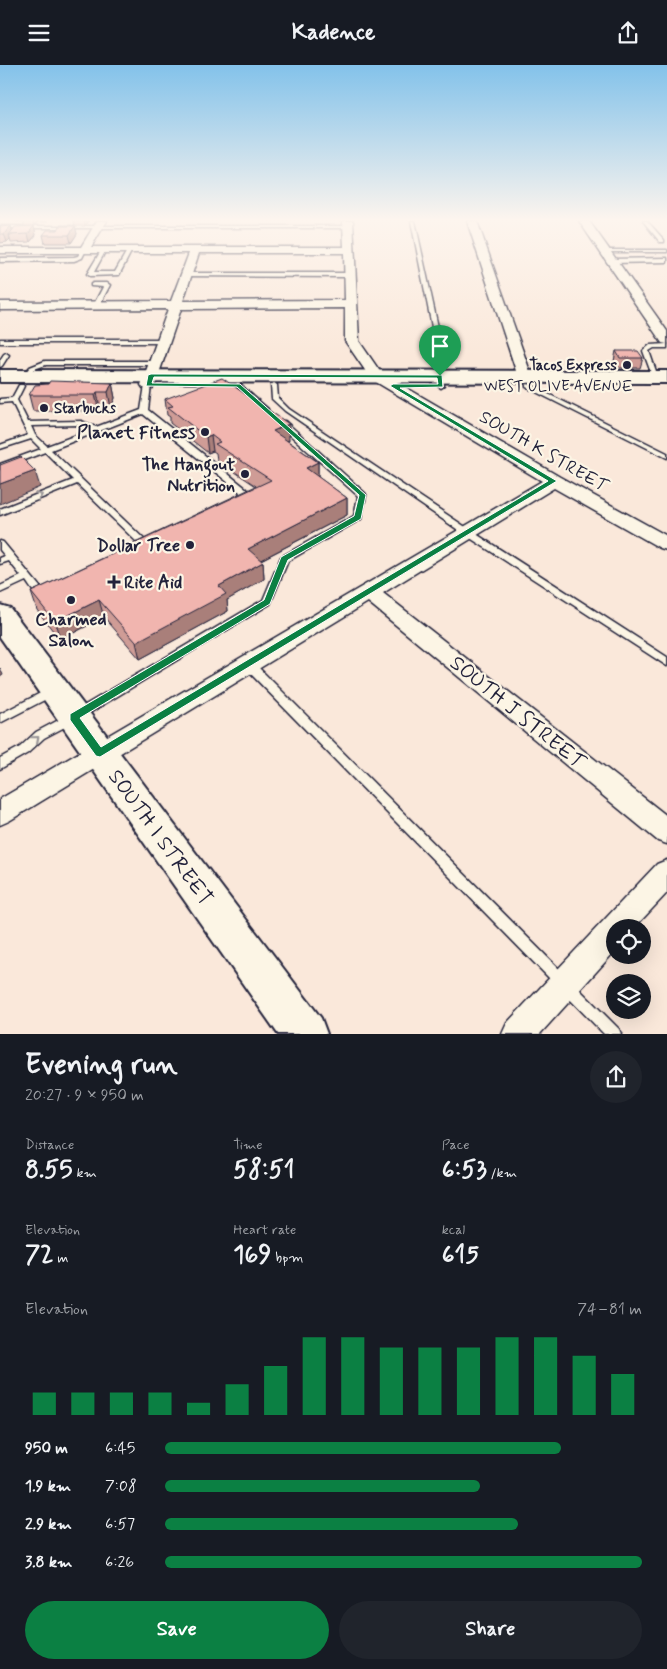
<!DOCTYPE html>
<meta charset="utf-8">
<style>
body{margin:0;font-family:Mynerve,sans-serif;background:#20242c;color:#f1f3f6;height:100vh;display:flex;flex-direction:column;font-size:19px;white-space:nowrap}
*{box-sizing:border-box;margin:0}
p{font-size:16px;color:#9ea1a6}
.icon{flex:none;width:28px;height:28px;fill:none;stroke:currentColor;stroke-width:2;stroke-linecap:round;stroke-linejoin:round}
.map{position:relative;height:969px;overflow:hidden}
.sheet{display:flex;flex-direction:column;background:#171b24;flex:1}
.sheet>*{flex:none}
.controls{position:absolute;left:606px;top:854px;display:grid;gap:10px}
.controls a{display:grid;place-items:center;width:45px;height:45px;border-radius:50%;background:#171b24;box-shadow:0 5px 20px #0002;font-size:25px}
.pin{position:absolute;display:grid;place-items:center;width:42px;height:42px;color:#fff;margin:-51px -21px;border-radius:50% 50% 50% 0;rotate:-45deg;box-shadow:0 0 5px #0007}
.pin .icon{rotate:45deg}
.round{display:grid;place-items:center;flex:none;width:52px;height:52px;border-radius:26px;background:#20242c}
.overview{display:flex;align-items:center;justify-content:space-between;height:85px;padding:0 25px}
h1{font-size:28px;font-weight:700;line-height:38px}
.metrics{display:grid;grid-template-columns:repeat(3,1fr);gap:8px;height:85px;padding:5px 25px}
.metrics div{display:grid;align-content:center}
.metrics b{font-size:25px;font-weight:700}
.metrics small{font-size:14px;font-weight:400}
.metrics p{font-size:14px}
.chart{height:140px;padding:10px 25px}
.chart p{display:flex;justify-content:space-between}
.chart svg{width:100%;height:90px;margin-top:5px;stroke:#0b8043;stroke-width:6}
.button{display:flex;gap:10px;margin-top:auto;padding:10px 25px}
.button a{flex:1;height:58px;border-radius:30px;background:#0b8043;color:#fff;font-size:20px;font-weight:700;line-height:58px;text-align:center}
.button a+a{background:#20242c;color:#f1f3f6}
ul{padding:0 25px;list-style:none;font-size:16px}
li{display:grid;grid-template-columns:80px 60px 1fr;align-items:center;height:38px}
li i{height:12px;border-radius:6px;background:#0b8043}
header{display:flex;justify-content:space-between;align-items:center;height:65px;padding:0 25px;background:#171b24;font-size:22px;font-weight:700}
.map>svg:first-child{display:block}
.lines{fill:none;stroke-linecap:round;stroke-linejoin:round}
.lane-casing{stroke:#22223b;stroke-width:3}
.street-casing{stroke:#22223b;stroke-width:3}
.secondary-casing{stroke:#22223b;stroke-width:4}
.lane{fill:#fcf5e5;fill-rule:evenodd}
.street{fill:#fcf5e5;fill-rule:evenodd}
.secondary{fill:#fcf5e5;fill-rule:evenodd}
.wall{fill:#cf9c96;stroke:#22223b}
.shaded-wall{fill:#a97f7a;stroke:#22223b}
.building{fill:#f1b5af;stroke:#22223b}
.oneway{stroke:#9a9698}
.route{fill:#0b8043;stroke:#fff;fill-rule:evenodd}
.poi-dot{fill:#22223b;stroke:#fcf5e5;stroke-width:2}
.labels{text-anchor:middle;stroke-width:4.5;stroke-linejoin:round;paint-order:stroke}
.far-poi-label{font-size:15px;font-weight:bold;fill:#22223b;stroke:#fcf5e5;text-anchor:end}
.far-street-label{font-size:15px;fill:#22223b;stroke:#fcf5e5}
.poi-label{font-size:18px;font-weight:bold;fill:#22223b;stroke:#fcf5e5;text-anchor:end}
.street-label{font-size:18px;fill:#22223b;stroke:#fcf5e5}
.near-street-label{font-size:21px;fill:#22223b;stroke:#fcf5e5}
</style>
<header><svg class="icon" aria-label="menu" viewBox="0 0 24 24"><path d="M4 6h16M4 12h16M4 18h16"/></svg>Kadence<svg class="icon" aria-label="share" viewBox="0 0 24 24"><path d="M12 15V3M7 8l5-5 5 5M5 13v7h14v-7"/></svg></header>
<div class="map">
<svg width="667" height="969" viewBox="0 0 667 969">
<rect width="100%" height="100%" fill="#fae8da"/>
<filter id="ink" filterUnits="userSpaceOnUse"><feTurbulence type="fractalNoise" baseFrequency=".02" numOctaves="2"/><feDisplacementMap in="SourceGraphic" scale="10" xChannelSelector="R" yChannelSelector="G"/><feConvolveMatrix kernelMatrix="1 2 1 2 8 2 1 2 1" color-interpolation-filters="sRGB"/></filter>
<g filter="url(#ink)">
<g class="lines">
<!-- lane casing -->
<g class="lane-casing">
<g id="lane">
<polygon points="411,156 415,156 438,262 444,321 441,323 438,321 432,262"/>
<polygon points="643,156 647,156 664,175 664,177 660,177"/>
<polygon points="0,161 347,161 349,162 347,163 0,163"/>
<polygon points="82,184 86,185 82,193 74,196 0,197 0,193 74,192 78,191"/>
<polygon points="102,184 106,185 94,207 115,207 128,184 132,185 119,210 90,211 87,209"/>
<polygon points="605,185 667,185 667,187 603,187 603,186"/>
<polygon points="667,193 667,197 611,198 608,196 611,194"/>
<polygon points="187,208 349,208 352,210 349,212 185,211 185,209"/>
<polygon points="93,218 107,218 110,220 99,241 96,243 93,241 103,222 91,221 91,219"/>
<polygon points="0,274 164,274 167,276 164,278 0,278"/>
<polygon points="667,279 667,283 654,283 649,286 658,312 657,313 653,313 643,286 650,280"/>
<polygon points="6,288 9,290 2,301 0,302 0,295 4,289"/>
<polygon points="45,296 156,296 159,298 156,300 46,300 34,304 27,312 25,313 22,311 30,302"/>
<path d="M148,318L151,320L148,345L247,424L248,426C245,433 243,441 234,439L233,437L237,434L240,427L143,349L51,385L147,477L148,479L147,481H141L77,419L0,450V444L73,415L45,387L0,404V399L41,384L31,374L0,384V380L28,370L12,337L0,338V334L12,333L19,320H23L24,321L17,335L28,357L81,356L96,362L141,345L145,320ZM80,360L90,365L47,381L35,370L31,361Z"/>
<polygon points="238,318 268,344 268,346 264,346 236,321 235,320"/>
<polygon points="274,318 277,320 278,333 289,344 470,465 667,592 667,601 464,469 285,346 272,334 271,320"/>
<polygon points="528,319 667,388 667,393 526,322 526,320"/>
<polygon points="279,356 285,356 365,428 366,430 361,454 288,496 270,539 78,655 44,673 28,688 0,704 0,693 20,682 36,667 70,649 263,535 281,492 354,451 358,431 279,360"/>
<path d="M0,476L3,477L41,523L46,522L49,523L51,525C39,538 33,526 26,516L0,528V521L21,511L9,496L0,499V493L5,491L0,485Z"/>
<polygon points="248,595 252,596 619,964 621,969 604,969 244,602 243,599 244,596"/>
<polygon points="52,622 56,623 57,626 56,629 0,658 0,649"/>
</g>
</g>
<!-- street casing -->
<g class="street-casing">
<g id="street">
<path d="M97,156H107L91,182H344L343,156H353L359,276L381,308L560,412L667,471V485L660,483L554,423L383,528L667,751V779L658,776L368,537L9,756L0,760V734L542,416L371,314L345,276V243L181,244L155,320L153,323H143L141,320L168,244L0,245V237L171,236L189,188H0V182H81ZM199,188H344L345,235L183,236Z"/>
<polygon points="467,156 477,156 532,312 530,315 525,316 518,312"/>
<polygon points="579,156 589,156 667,266 667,279 662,278"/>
<polygon points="667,795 667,828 635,862 615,862 615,886 540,969 502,969 507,958 657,799"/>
</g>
</g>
<!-- secondary casing -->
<g class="secondary-casing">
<g id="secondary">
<polygon points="0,305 667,306 667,318 0,317"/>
<polygon points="0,540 10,543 321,953 327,969 278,969 0,572"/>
</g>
</g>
<!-- lane -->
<use href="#lane" class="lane"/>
<!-- street -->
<use href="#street" class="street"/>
<!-- secondary -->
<use href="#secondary" class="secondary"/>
</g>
<!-- wall -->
<g class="wall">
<polygon points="15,156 47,156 47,157 37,157 34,161 24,161 24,157"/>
<polygon points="74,156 89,156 85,161 75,161"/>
<polygon points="11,161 12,165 34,161 36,170 30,177 11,178 10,174 7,177 0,178 0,162"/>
<polygon points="75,161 77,169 71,178 45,178 43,170 58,165"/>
<polygon points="616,286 643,293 640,303 617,303 614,296"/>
<polygon points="112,318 115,333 111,343 100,343 99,346 33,346 29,330"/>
<polygon points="165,334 289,375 288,376 318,397 318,412 347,433 347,450 261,495 263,497 264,514 227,535 228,546 140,594 104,552 60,575 37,545 31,527 256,421 217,395 216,388 213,386 208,388 170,358 170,352 167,350"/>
</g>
<!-- shaded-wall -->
<g class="shaded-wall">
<polygon points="34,156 37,156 37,157 34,161 33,157"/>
<polygon points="84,156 89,156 85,161"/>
<polygon points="11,161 13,170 9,170 10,174 7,177 4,169"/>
<polygon points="34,161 36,170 30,177 28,169"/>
<polygon points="75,161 77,169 71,178 69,170"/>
<polygon points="112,318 115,333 111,343 108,327"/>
<polygon points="97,327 100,343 99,346 95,330"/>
<polygon points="289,359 289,375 274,382 273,366"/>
<polygon points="211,370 213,386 208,388 206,372"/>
<polygon points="318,397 318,413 306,403"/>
<polygon points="35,406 40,422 0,439 0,419"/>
<polygon points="347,433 347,450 249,501 248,484"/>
<polygon points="263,497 264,514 227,535 228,546 140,594 136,577 219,521"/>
<polygon points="99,535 104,552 60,575 55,557"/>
<polygon points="0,603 3,610 0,612"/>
</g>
<!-- building -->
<g class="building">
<polygon points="24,156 34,156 33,157 23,157"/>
<polygon points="11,161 4,169 0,169 0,162"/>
<polygon points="34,161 28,169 9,170 15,162"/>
<polygon points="60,161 75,161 69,170 43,170 47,165 58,165"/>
<polygon points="616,286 638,286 643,293 620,293"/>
<polygon points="222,313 289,359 273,366 318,397 306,403 347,433 248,484 263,497 219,521 226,529 136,577 99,535 55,557 31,527 271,415 215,379 220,377 211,370 206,372 168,342 173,341 165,334"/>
<polygon points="50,316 112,318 108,327 97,327 95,330 29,330 35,320 48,319"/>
<polygon points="21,392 35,406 0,419 0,400"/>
</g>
<!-- one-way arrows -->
<defs><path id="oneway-chevron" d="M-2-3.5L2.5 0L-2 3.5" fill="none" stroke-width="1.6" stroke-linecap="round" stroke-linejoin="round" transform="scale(1.25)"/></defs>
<g class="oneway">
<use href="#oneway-chevron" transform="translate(39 431) rotate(-22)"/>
<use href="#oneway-chevron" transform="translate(36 674) rotate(-41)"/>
</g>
</g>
<!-- sky -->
<linearGradient id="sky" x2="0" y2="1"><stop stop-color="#83c2ea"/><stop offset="0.53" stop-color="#fdf5ee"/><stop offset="1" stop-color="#fdf5ee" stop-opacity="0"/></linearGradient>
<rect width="667" height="292" fill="url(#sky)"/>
<!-- route -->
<path class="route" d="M151,309L442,310L443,322L400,323L557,416L100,692L96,691L70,655V649L264,535L281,492L354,451L359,430L237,322L146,321L148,310ZM154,312L437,313L438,319H393L390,321L548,416L101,682L80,653L270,539L288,495L361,454L366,430L240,319L152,318Z"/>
<!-- markers -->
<g class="poi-dot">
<circle cx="627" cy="300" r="5"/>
<circle cx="44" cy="343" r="5"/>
<circle cx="205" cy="367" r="5"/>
<circle cx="245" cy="409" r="5"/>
<circle cx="190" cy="480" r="5"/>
<path d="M111.5 509.5h5v5h5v5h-5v5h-5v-5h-5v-5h5z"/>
<circle cx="71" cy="535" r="5"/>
</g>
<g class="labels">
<!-- far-poi labels -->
<g class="far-poi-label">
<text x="617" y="305">Tacos Express</text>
<text x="54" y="348" text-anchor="start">Starbucks</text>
</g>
<!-- far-street labels -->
<g class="far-street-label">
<text x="558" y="326">WEST OLIVE AVENUE</text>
</g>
<!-- poi labels -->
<g class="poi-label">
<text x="195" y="373">Planet Fitness</text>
<text x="235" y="405">The Hangout<tspan x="235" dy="21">Nutrition</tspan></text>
<text x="180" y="486">Dollar Tree</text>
<text x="124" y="523" text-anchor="start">Rite Aid</text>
<text x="71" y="560" text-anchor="middle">Charmed<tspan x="71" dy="21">Salon</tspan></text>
</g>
<!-- street labels -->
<g class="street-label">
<text transform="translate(544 386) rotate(30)" y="6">SOUTH K STREET</text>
</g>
<!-- near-street labels -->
<g class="near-street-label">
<text transform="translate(518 647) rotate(39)" y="7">SOUTH J STREET</text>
<text transform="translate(161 772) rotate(54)" y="7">SOUTH I STREET</text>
</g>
</g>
</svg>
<div class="controls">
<a><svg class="icon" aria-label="locate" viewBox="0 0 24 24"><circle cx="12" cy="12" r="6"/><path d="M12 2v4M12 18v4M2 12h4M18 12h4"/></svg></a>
<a><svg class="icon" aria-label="layers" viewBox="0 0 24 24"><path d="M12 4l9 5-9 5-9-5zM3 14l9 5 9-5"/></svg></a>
</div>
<div class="pin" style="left:440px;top:311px;background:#1e9e55"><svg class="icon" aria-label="arrive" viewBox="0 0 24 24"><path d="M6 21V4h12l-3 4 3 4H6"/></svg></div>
</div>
<section class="sheet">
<div class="overview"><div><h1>Evening run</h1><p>20:27 · 9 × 950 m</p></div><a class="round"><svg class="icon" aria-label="share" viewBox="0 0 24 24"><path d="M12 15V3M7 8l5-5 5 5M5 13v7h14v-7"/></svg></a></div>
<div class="metrics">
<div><p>Distance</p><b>8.55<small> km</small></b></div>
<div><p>Time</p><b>58:51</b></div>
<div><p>Pace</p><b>6:53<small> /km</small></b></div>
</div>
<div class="metrics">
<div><p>Elevation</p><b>72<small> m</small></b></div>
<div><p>Heart rate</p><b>169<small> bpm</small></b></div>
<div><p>kcal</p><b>615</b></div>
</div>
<div class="chart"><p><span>Elevation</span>74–81 m</p>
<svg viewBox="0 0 160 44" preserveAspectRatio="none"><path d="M5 44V33M15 44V33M25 44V33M35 44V33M45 44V38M55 44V29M65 44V20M75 44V6M85 44V6M95 44V11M105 44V11M115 44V11M125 44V6M135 44V6M145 44V15M155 44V24"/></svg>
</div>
<ul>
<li><b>950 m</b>6:45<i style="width:83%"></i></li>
<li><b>1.9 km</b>7:08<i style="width:66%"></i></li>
<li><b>2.9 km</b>6:57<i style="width:74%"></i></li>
<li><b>3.8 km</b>6:26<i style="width:100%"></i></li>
</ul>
<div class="button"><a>Save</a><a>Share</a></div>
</section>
